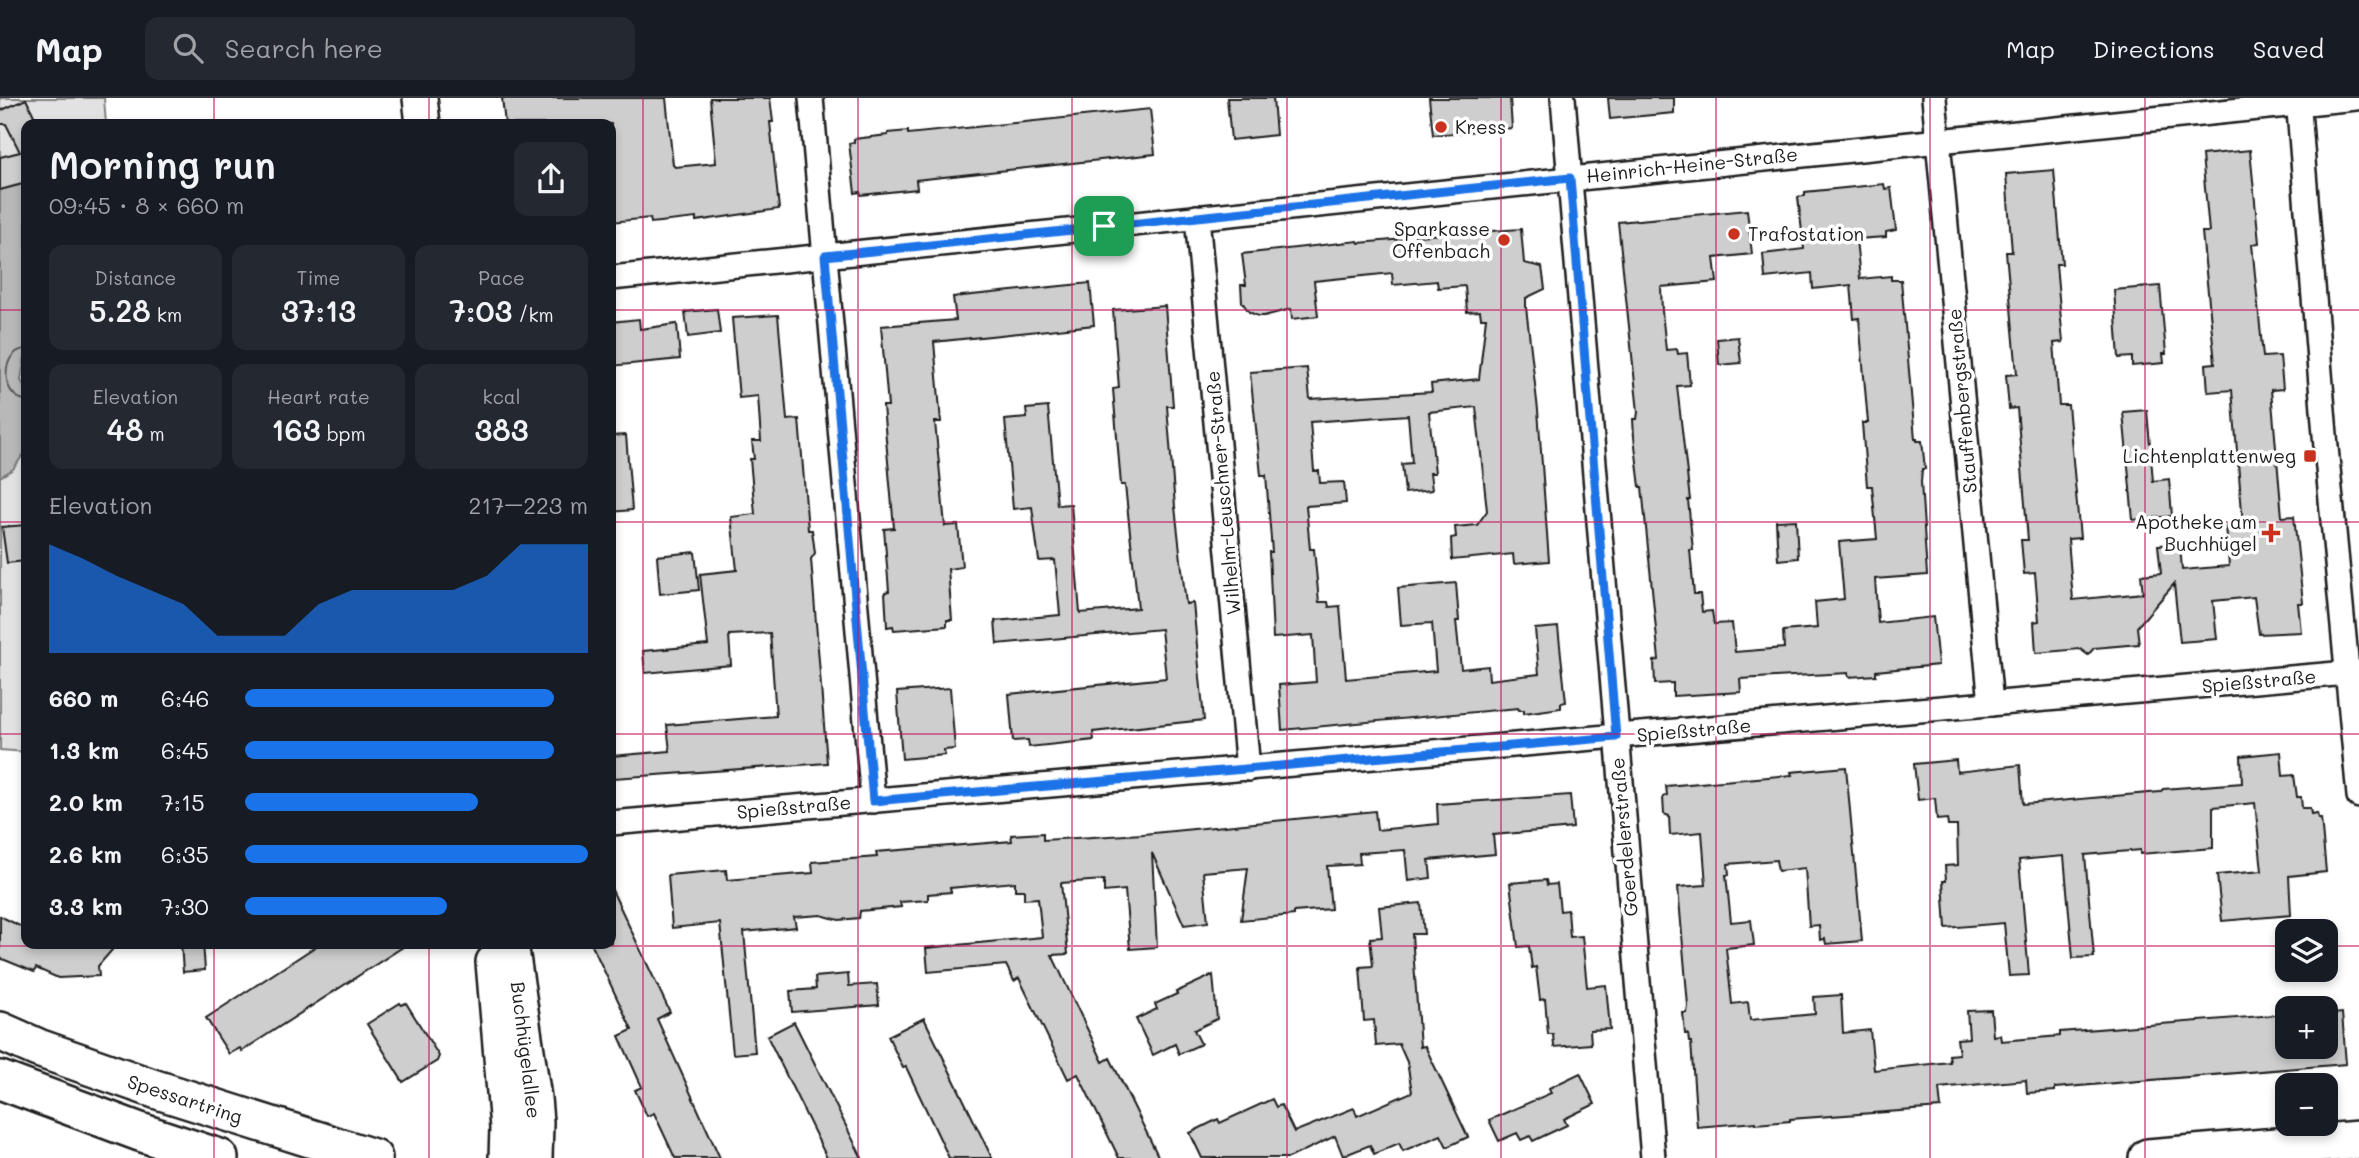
<!DOCTYPE html>
<meta charset="utf-8">
<style>
body{margin:0;font-family:Mali,sans-serif;background:#242831;color:#f1f3f6;height:100vh;display:flex;flex-direction:column;font-size:26px;white-space:nowrap}
*{box-sizing:border-box;margin:0}
p{font-size:23px;color:#9ea1a6}
.icon{flex:none;width:38px;height:38px;fill:none;stroke:currentColor;stroke-width:2;stroke-linecap:round;stroke-linejoin:round}
.map{position:relative;flex:1;overflow:hidden}
.panel{position:absolute;left:21px;top:21px;width:595px;height:830px;display:flex;flex-direction:column;background:#171b24;border-radius:14px;box-shadow:0 4px 10px #0003}
.panel>*{flex:none}
.controls{position:absolute;left:2275px;top:821px;display:grid;gap:14px}
.controls a{display:grid;place-items:center;width:63px;height:63px;border-radius:14px;background:#171b24;box-shadow:0 4px 10px #0003;font-size:35px}
.pin{position:absolute;display:grid;place-items:center;width:60px;height:60px;color:#fff;margin:-30px;border-radius:14px;box-shadow:0 4px 10px #0006}
.round{display:grid;place-items:center;flex:none;width:74px;height:74px;border-radius:14px;background:#242831}
.headline{display:flex;align-items:center;justify-content:space-between;height:119px;padding:0 28px}
h1{font-size:38px;font-weight:600;line-height:52px}
.metrics{display:grid;grid-template-columns:repeat(3,1fr);gap:10px;height:119px;padding:7px 28px}
.metrics div{display:grid;align-content:center;border-radius:14px;background:#242831;text-align:center}
.metrics b{font-size:30px;font-weight:600}
.metrics small{font-size:19px;font-weight:400}
.metrics p{font-size:19px}
.chart{height:196px;padding:14px 28px}
.chart p{display:flex;justify-content:space-between}
.chart svg{width:100%;height:126px;margin-top:7px;fill:#1a73e8;opacity:.7}
ul{padding:0 28px;list-style:none;font-size:23px}
li{display:grid;grid-template-columns:112px 84px 1fr;align-items:center;height:52px}
li i{height:18px;border-radius:9px;background:#1a73e8}
header{display:flex;align-items:center;gap:42px;box-sizing:border-box;height:98px;padding:0 35px;background:#171b24;border-bottom:2px solid #363941}
header strong{font-size:33px}
nav{display:flex;gap:38px;margin-inline-start:auto;font-size:24px}
.search{width:490px;height:63px;background:#242831;display:flex;align-items:center;gap:18px;box-sizing:border-box;padding:0 24px;border-radius:14px;color:#9ea1a6;font-size:26px}
.map>svg:first-child{display:block}
.green{fill:#e2e2e2;stroke:#7f7f7f;stroke-width:2}
.water{fill:#b8b8b8;stroke:#7a7a7a;stroke-width:2}
.lines{fill:none;stroke-linecap:round;stroke-linejoin:round}
.shore{stroke:#5a5a5a;stroke-width:2}
.building{fill:#cecece;stroke:#1c1c1c;stroke-width:2}
.street-casing{stroke:#1c1c1c;stroke-width:28}
.secondary-casing{stroke:#1c1c1c;stroke-width:38}
.primary-casing{stroke:#1c1c1c;stroke-width:42}
.street{stroke:#fff;stroke-width:23}
.secondary{stroke:#fff;stroke-width:33}
.primary{stroke:#fff;stroke-width:37}
.route-casing{stroke:#fff;stroke-width:14}
.route{stroke:#1a73e8;stroke-width:9}
.grid{fill:none;stroke:#c2185b;stroke-width:2;stroke-opacity:0.55}
.poi-dot{fill:#c8321e;stroke:#fff;stroke-width:2.5}
.labels{text-anchor:middle;stroke-width:7;stroke-linejoin:round;paint-order:stroke}
.poi-label{font-size:19px;fill:#1c1c1c;stroke:#fff;text-anchor:end}
.street-label{font-size:19px;fill:#1c1c1c;stroke:#fff}
</style>
<header>
<strong>Map</strong>
<div class="search"><svg class="icon" aria-label="search" viewBox="0 0 24 24"><circle cx="10" cy="10" r="6"/><path d="M15 15l6 6"/></svg>Search here</div>
<nav><a>Map</a><a>Directions</a><a>Saved</a></nav>
</header>
<div class="map">
<svg width="2359" height="1060" viewBox="0 0 2359 1060">
<rect width="100%" height="100%" fill="#fff"/>
<filter id="ink" filterUnits="userSpaceOnUse"><feTurbulence type="fractalNoise" baseFrequency=".0143" numOctaves="2"/><feDisplacementMap in="SourceGraphic" scale="14" xChannelSelector="R" yChannelSelector="G"/><feConvolveMatrix kernelMatrix="1 2 1 2 8 2 1 2 1" color-interpolation-filters="sRGB"/></filter>
<g filter="url(#ink)">
<!-- green -->
<polygon class="green" points="0,0 104,0 106,26 26,26 26,654 0,652"/>
<!-- water -->
<polygon class="water" points="23,86 26,86 26,253 21,282 26,293 26,353 13,371 0,379 0,92"/>
<g class="lines">
<!-- shore -->
<path class="shore" d="M26,251C0,252 0,300 26,302"/>
</g>
<!-- building -->
<g class="building">
<polygon points="502,0 666,0 673,67 675,69 716,65 710,0 770,0 773,24 770,24 779,111 696,123 696,120 651,125 650,120 611,124 611,26 505,26"/>
<polygon points="1227,0 1273,0 1276,37 1231,42"/>
<polygon points="1429,0 1510,0 1512,30 1433,37"/>
<polygon points="1608,0 1674,0 1674,15 1610,21"/>
<polygon points="26,1 38,26 26,26 26,85 0,92 0,59 20,54 6,26 0,26 0,13"/>
<polygon points="1150,11 1155,56 916,82 917,91 861,97 860,94 855,95 849,45 854,44 854,41 888,37 888,35 908,33 908,36"/>
<polygon points="2250,52 2259,145 2252,146 2263,259 2280,258 2283,291 2271,292 2282,419 2294,418 2303,505 2298,505 2301,534 2259,536 2254,499 2213,503 2217,541 2180,544 2174,486 2137,529 2139,546 2094,550 2088,557 2080,551 2036,555 2034,524 2039,523 2035,475 2024,476 2021,442 2028,442 2017,310 2009,311 2006,277 2017,276 2006,154 2012,154 2006,76 2054,72 2062,166 2056,166 2063,244 2054,245 2059,307 2068,307 2080,440 2068,441 2073,502 2143,495 2141,477 2161,475 2158,447 2180,446 2182,472 2229,468 2226,427 2243,426 2232,292 2208,294 2206,266 2215,265 2202,134 2209,134 2202,57"/>
<polygon points="1884,86 1885,91 1891,90 1896,132 1886,134 1886,139 1856,141 1860,181 1891,178 1891,182 1901,182 1915,341 1917,341 1917,343 1922,343 1925,371 1922,371 1921,384 1927,477 1875,481 1878,525 1933,519 1938,567 1876,573 1876,577 1849,579 1848,575 1740,581 1741,594 1673,598 1673,585 1655,586 1654,563 1659,562 1642,389 1640,389 1634,339 1633,321 1637,321 1638,314 1618,124 1747,112 1752,156 1714,160 1717,184 1661,189 1662,213 1666,252 1677,251 1678,256 1687,255 1690,287 1677,288 1690,402 1688,402 1693,452 1690,452 1694,496 1700,496 1702,514 1712,513 1714,526 1732,525 1735,554 1784,550 1783,533 1817,530 1815,504 1844,501 1839,444 1877,441 1872,388 1867,388 1862,325 1868,325 1859,220 1854,221 1851,187 1813,191 1812,175 1765,180 1763,156 1804,151 1798,99 1805,98 1805,94"/>
<polygon points="1521,131 1524,165 1542,169 1545,191 1526,200 1526,209 1538,312 1549,463 1514,466 1513,456 1452,462 1451,440 1456,439 1455,429 1477,427 1487,413 1476,309 1429,314 1435,375 1430,375 1432,392 1405,395 1402,366 1412,365 1408,317 1310,324 1314,373 1319,373 1320,385 1344,384 1346,405 1306,408 1310,451 1314,451 1319,504 1328,504 1329,509 1340,508 1346,581 1436,573 1432,525 1401,527 1398,490 1456,485 1459,523 1456,523 1461,571 1488,568 1489,582 1539,576 1535,531 1558,529 1566,604 1561,605 1561,610 1524,615 1524,612 1519,612 1518,610 1282,632 1279,587 1316,584 1313,537 1273,540 1269,454 1272,454 1266,377 1261,377 1250,274 1307,270 1310,301 1432,294 1431,286 1479,281 1486,220 1481,220 1480,213 1467,214 1465,188 1438,190 1437,183 1393,187 1392,175 1314,183 1318,218 1292,221 1291,211 1264,218 1258,218 1249,214 1242,204 1241,187 1246,187 1242,156 1358,143 1359,145 1415,140 1415,138"/>
<polygon points="1090,185 1094,227 934,244 941,324 935,324 945,428 958,427 962,469 948,471 952,522 947,522 947,528 894,532 893,528 887,529 885,494 889,493 884,431 894,430 883,308 888,308 881,228 956,222 953,199"/>
<polygon points="2160,188 2166,256 2163,256 2164,265 2132,268 2132,259 2119,260 2114,192"/>
<polygon points="1165,208 1173,308 1167,308 1175,409 1186,506 1193,505 1204,622 1093,634 1094,642 1029,649 1028,642 1013,643 1009,596 1166,580 1161,531 997,546 995,523 1060,517 1055,462 1039,463 1032,409 1013,411 1005,322 1027,320 1026,311 1048,309 1057,407 1071,406 1080,515 1138,510 1125,387 1121,387 1113,291 1119,290 1113,212"/>
<polygon points="717,211 720,235 688,239 685,214"/>
<polygon points="778,217 787,322 799,321 808,432 812,432 815,455 811,461 827,665 614,680 612,658 670,653 667,627 776,618 770,535 729,537 731,567 645,575 643,553 708,547 700,476 737,472 731,419 755,416 750,361 754,361 752,343 761,343 758,298 739,300 732,220"/>
<polygon points="639,221 640,231 677,226 680,261 611,268 611,224"/>
<polygon points="1738,239 1741,265 1719,267 1717,241"/>
<polygon points="2147,312 2153,383 2169,381 2172,418 2133,422 2123,314"/>
<polygon points="626,337 632,412 611,414 611,338"/>
<polygon points="1796,422 1798,460 1778,462 1776,423"/>
<polygon points="26,427 26,463 7,465 2,429"/>
<polygon points="695,454 699,492 660,496 657,458"/>
<polygon points="950,590 955,651 944,652 945,657 902,661 897,594"/>
<polygon points="2281,654 2283,678 2294,677 2297,699 2301,699 2302,710 2310,710 2311,716 2317,715 2318,720 2321,720 2326,774 2289,778 2291,817 2222,823 2217,777 2262,773 2255,705 2213,709 2213,750 2140,756 2140,752 2085,757 2094,859 2073,860 2064,758 2019,762 2029,877 2009,878 2004,825 1946,830 1943,783 1946,783 1945,768 1958,767 1957,728 1948,728 1947,721 1937,722 1935,700 1918,702 1914,666 1956,662 1957,674 2020,667 2023,706 2160,694 2163,691 2242,685 2241,658"/>
<polygon points="1846,669 1862,843 1826,846 1825,841 1820,842 1819,827 1809,828 1805,770 1778,773 1776,762 1728,766 1729,777 1726,777 1731,824 1751,822 1754,847 1726,850 1732,906 1748,904 1750,922 1815,916 1814,899 1841,897 1843,935 1870,932 1874,972 1950,964 1949,957 1959,956 1957,941 1969,940 1967,913 1991,912 1993,938 2000,937 2001,943 2060,938 2060,934 2287,916 2287,948 2326,948 2326,913 2333,912 2333,916 2342,915 2346,966 2055,990 2055,993 2027,995 2026,982 1939,990 1941,1010 1790,1021 1790,1023 1756,1026 1756,1024 1697,1029 1691,944 1689,944 1688,936 1685,936 1683,915 1687,915 1688,908 1678,789 1706,787 1702,734 1670,737 1669,718 1664,716 1663,699 1667,697 1666,688 1792,677 1791,674"/>
<polygon points="1570,697 1573,730 1493,737 1495,756 1429,762 1431,780 1408,783 1405,752 1359,755 1360,766 1327,768 1331,811 1294,814 1294,817 1241,822 1248,770 1203,774 1208,824 1184,827 1152,755 1157,849 1130,851 1125,792 1104,794 1104,782 1061,785 1068,856 1052,857 1103,964 1110,960 1159,1060 1119,1060 1078,976 1068,981 1019,880 1014,883 1006,867 928,874 926,850 1042,839 1038,800 1024,801 1024,792 1015,792 1015,784 950,790 951,794 928,796 928,802 900,804 901,809 860,813 859,820 839,822 821,817 794,819 796,829 744,834 755,954 733,956 720,825 672,830 668,777 726,772 727,782 813,775 812,764 877,759 876,754 1012,743 1011,737 1043,735 1043,742 1143,736 1375,713 1377,732 1438,726 1437,706"/>
<polygon points="1546,782 1547,787 1557,786 1560,813 1568,812 1570,839 1582,838 1587,889 1606,887 1610,931 1590,932 1591,946 1554,949 1553,936 1548,936 1545,901 1540,902 1536,869 1532,870 1529,848 1518,849 1510,785"/>
<polygon points="611,790 670,914 657,921 720,1060 675,1060 654,1015 647,1018 635,992 642,989 619,938 632,932 591,845 611,845"/>
<polygon points="1421,805 1424,836 1412,836 1420,949 1425,948 1468,1039 1447,1049 1441,1037 1403,1053 1399,1045 1374,1056 1370,1047 1343,1058 1335,1038 1289,1060 1202,1060 1190,1035 1218,1021 1220,1025 1272,1001 1276,1009 1281,1007 1294,1034 1354,1010 1357,1018 1412,994 1407,964 1399,946 1376,948 1374,922 1364,923 1360,869 1373,868 1370,840 1382,839 1379,809"/>
<polygon points="0,818 26,831 26,845 118,845 98,868 99,878 58,880 36,870 34,874 0,860"/>
<polygon points="181,845 203,845 205,872 183,874"/>
<polygon points="321,845 409,845 242,953 240,950 229,956 206,920"/>
<polygon points="848,876 849,888 877,886 879,907 792,914 790,893 816,891 815,879"/>
<polygon points="1213,877 1217,921 1194,932 1201,946 1179,956 1175,946 1153,957 1136,921 1157,911 1155,906 1177,896 1176,894"/>
<polygon points="400,905 401,907 406,905 439,958 437,963 403,984 367,926"/>
<polygon points="924,920 957,988 992,1060 949,1060 906,969 903,970 888,938"/>
<polygon points="794,924 862,1060 827,1060 767,938"/>
<polygon points="1580,975 1595,1006 1564,1021 1567,1027 1533,1043 1530,1038 1521,1042 1517,1035 1499,1043 1489,1022 1551,995 1549,990"/>
</g>
<g class="lines">
<!-- street casing -->
<g class="street-casing">
<g id="street">
<polyline points="811,0 873,703"/>
<polyline points="1563,0 1653,1060"/>
<polyline points="1934,0 1991,606"/>
<polyline points="2298,0 2326,349 2359,698"/>
<polyline points="1197,119 1248,671"/>
<polyline points="611,180 2356,0"/>
<polyline points="611,725 2359,574"/>
</g>
</g>
<!-- secondary casing -->
<g class="secondary-casing">
<g id="secondary">
<polyline points="420,0 423,26"/>
<polyline points="511,845 534,1000 536,1024 535,1060"/>
<polyline points="493,864 507,1030 506,1060"/>
</g>
</g>
<!-- primary casing -->
<g class="primary-casing">
<g id="primary">
<polyline points="0,933 38,950 155,991 373,1060"/>
<polyline points="0,982 140,1034 219,1060"/>
<polyline points="2148,1060 2359,1042"/>
</g>
</g>
<!-- street -->
<use href="#street" class="street"/>
<!-- secondary -->
<use href="#secondary" class="secondary"/>
<!-- primary -->
<use href="#primary" class="primary"/>
</g>
</g>
<g class="lines" filter="url(#ink)">
<!-- route casing -->
<g class="route-casing">
<polygon id="route" points="1570,80 1616,639 873,703 825,158"/>
</g>
<!-- route -->
<use href="#route" class="route"/>
</g>
<!-- grid -->
<path class="grid" d="M214,0V26M429,0V26M643,0V1060M858,0V1060M1072,0V1060M1287,0V1060M1501,0V1060M1716,0V1060M1930,0V1060M2145,0V1060M0,212H26M611,212H2359M0,424H26M611,424H2359M0,636H26M611,636H2359M214,845V1060M429,845V1060M0,848H2287M2326,848H2359"/>
<!-- markers -->
<g class="poi-dot">
<circle cx="1441" cy="29" r="7"/>
<circle cx="1734" cy="136" r="7"/>
<circle cx="1504" cy="142" r="7"/>
<rect x="2303" y="351" width="14" height="14" rx="3.5"/>
<path d="M2267.5 424.5h7v7h7v7h-7v7h-7v-7h-7v-7h7z"/>
</g>
<g class="labels">
<!-- poi labels -->
<g class="poi-label">
<text x="1455" y="36" text-anchor="start">Kress</text>
<text x="1490" y="138">Sparkasse<tspan x="1490" dy="22">Offenbach</tspan></text>
<text x="1748" y="143" text-anchor="start">Trafostation</text>
<text x="2296" y="365">Lichtenplattenweg</text>
<text x="2257" y="431">Apotheke am<tspan x="2257" dy="22">Buchhügel</tspan></text>
</g>
<!-- street labels -->
<g class="street-label">
<text transform="translate(1692 67) rotate(-6)" y="7">Heinrich-Heine-Straße</text>
<text transform="translate(1962 303) rotate(-95)" y="7">Stauffenbergstraße</text>
<text transform="translate(1223 395) rotate(-95)" y="7">Wilhelm-Leuschner-Straße</text>
<text transform="translate(2259 583) rotate(-5)" y="7">Spießstraße</text>
<text transform="translate(1694 632) rotate(-5)" y="7">Spießstraße</text>
<text transform="translate(794 709) rotate(-5)" y="7">Spießstraße</text>
<text transform="translate(1624 739) rotate(-95)" y="7">Goerdelerstraße</text>
<text transform="translate(526 952) rotate(83)" y="7">Buchhügelallee</text>
<text transform="translate(185 1001) rotate(18)" y="7">Spessartring</text>
</g>
</g>
</svg>
<div class="controls">
<a><svg class="icon" aria-label="layers" viewBox="0 0 24 24"><path d="M12 4l9 5-9 5-9-5zM3 14l9 5 9-5"/></svg></a>
<a>+</a>
<a>−</a>
</div>
<div class="pin" style="left:1104px;top:128px;background:#1e9e55"><svg class="icon" aria-label="arrive" viewBox="0 0 24 24"><path d="M6 21V4h12l-3 4 3 4H6"/></svg></div>
<section class="panel">
<div class="headline"><div><h1>Morning run</h1><p>09:45 · 8 × 660 m</p></div><a class="round"><svg class="icon" aria-label="share" viewBox="0 0 24 24"><path d="M12 15V3M7 8l5-5 5 5M5 13v7h14v-7"/></svg></a></div>
<div class="metrics">
<div><p>Distance</p><b>5.28<small> km</small></b></div>
<div><p>Time</p><b>37:13</b></div>
<div><p>Pace</p><b>7:03<small> /km</small></b></div>
</div>
<div class="metrics">
<div><p>Elevation</p><b>48<small> m</small></b></div>
<div><p>Heart rate</p><b>163<small> bpm</small></b></div>
<div><p>kcal</p><b>383</b></div>
</div>
<div class="chart"><p><span>Elevation</span>217–223 m</p>
<svg viewBox="0 0 160 44" preserveAspectRatio="none"><path d="M0 44V6L10 11L20 17L30 22L40 27L50 38L60 38L70 38L80 27L90 22L100 22L110 22L120 22L130 17L140 6L150 6L160 6V44z"/></svg>
</div>
<ul>
<li><b>660 m</b>6:46<i style="width:90%"></i></li>
<li><b>1.3 km</b>6:45<i style="width:90%"></i></li>
<li><b>2.0 km</b>7:15<i style="width:68%"></i></li>
<li><b>2.6 km</b>6:35<i style="width:100%"></i></li>
<li><b>3.3 km</b>7:30<i style="width:59%"></i></li>
</ul>
</section>
</div>
